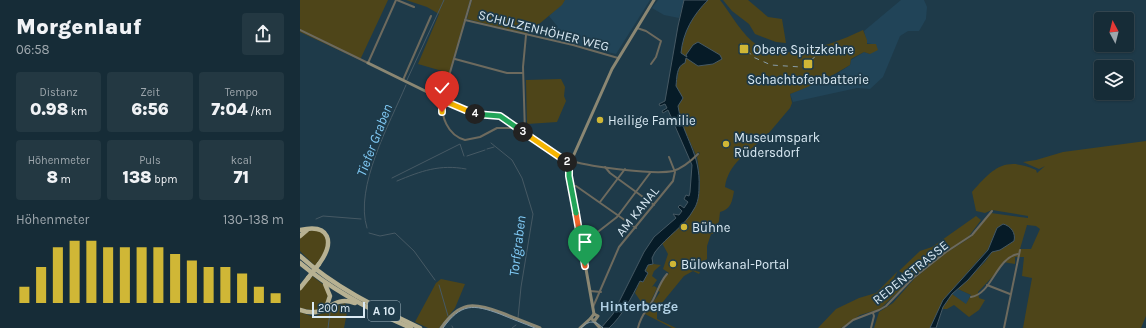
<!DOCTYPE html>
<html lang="de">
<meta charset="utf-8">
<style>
body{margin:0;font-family:Karla,sans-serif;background:#233842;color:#f1f3f6;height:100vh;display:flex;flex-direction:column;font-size:15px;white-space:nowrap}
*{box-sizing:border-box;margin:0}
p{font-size:13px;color:#9ea7ad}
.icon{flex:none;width:22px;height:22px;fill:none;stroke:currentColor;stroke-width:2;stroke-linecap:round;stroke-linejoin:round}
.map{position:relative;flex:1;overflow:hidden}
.details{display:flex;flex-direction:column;background:#162c37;width:300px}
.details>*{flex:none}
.needle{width:26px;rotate:353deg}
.tools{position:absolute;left:794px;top:12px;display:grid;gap:8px}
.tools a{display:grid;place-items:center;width:40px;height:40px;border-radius:4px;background:#162c37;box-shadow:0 1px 3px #0004,0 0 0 1px #354852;font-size:20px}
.scale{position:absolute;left:12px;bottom:10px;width:53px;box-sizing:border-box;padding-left:4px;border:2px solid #daeaf4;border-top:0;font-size:11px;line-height:14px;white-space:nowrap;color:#daeaf4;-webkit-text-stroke:3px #1e3a49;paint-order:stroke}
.pin{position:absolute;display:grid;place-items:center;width:34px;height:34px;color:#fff;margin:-41px -17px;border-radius:50% 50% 50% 0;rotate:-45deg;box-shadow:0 0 4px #0007}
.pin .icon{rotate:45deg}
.km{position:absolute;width:20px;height:20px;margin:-10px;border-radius:50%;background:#222;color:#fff;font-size:11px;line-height:20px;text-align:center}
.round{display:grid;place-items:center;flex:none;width:42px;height:42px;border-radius:4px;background:#233842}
.headline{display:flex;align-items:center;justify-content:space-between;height:68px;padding:0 16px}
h1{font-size:22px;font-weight:800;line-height:30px}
.stats{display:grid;grid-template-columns:repeat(3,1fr);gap:6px;height:68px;padding:4px 16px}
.stats div{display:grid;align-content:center;border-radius:4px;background:#233842;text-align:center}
.stats b{font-size:17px;font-weight:800}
.stats small{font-size:11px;font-weight:400}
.stats p{font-size:11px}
.chart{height:112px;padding:8px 16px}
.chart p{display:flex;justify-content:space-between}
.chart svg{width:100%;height:72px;margin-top:4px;stroke:#d0b736;stroke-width:6}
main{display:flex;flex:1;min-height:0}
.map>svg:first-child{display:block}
.built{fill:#214458}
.green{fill:#4e4519;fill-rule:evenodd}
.water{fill:#061b27;stroke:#465964}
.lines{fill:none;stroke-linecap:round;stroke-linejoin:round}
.stream{stroke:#465964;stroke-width:1}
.street{stroke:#6d6a5e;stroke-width:2}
.secondary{stroke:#8b8773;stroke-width:3}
.highway{stroke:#b7b192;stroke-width:4.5}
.tram{stroke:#889da9;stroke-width:1}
.rail{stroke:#889da9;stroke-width:1;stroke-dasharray:5 5;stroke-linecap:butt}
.highway-bridge{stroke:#b7b192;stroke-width:4.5}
.split-1-casing{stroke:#fff;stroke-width:8}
.split-2-casing{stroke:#fff;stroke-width:8}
.split-3-casing{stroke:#fff;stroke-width:8}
.split-4-casing{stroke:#fff;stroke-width:8}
.split-5-casing{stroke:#fff;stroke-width:8}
.split-1{stroke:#f0652b;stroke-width:5}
.split-2{stroke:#22a559;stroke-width:5}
.split-3{stroke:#f5b400;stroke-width:5}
.split-4{stroke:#22a559;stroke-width:5}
.split-5{stroke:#f5b400;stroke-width:5}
.poi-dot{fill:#d0b736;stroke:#1e3a49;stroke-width:1.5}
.labels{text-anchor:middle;stroke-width:3.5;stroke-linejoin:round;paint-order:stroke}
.shield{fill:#1e3a49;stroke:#a2b5c1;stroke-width:1}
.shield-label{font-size:12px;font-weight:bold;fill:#daeaf4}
.street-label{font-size:13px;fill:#daeaf4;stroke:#1e3a49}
.poi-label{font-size:13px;fill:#daeaf4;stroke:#1e3a49;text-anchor:start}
.water-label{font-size:14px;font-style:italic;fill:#81cbf7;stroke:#1e3a49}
.neighbourhood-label{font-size:14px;font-weight:bold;fill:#b2d1e5;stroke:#1e3a49}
</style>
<main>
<section class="details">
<div class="headline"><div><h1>Morgenlauf</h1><p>06:58</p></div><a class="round"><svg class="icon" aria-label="share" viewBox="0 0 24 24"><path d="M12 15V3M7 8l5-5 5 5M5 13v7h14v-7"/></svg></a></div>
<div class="stats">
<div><p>Distanz</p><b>0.98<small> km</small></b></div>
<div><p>Zeit</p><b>6:56</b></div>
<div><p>Tempo</p><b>7:04<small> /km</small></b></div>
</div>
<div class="stats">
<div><p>Höhenmeter</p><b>8<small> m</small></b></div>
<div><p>Puls</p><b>138<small> bpm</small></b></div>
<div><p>kcal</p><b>71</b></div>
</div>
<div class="chart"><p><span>Höhenmeter</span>130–138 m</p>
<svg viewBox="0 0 160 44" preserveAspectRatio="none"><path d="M5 44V34M15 44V22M25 44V10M35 44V6M45 44V6M55 44V10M65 44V10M75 44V10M85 44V10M95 44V14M105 44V18M115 44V22M125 44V22M135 44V26M145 44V34M155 44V38"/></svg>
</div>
</section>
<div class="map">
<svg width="846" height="328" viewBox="0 0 846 328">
<rect width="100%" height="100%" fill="#1e3a49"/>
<!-- built -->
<g class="built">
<polygon points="265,0 350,0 316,54 245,38 258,27 249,16"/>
<polygon points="358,0 384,0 379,18 364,15 352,8"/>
<polygon points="601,0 624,0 627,7 626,19 619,31 608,31 600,36 583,77 570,89 557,88 493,102 490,94 537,74 550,65 551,60 564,52 570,54 576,45 567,43 564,31"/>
<polygon points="658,289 671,295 666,305 652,294"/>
</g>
<!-- green -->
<g class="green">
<polygon points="0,0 88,0 60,60 0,32"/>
<polygon points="106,0 170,0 149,73 118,64 139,14 127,7"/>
<polygon points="172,0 265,0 262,5 227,34 167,19"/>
<path d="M408,0H420C431,14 442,35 457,45C485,63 536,43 563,30L567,40V44H576L578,50L570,54L564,52L551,59L550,65C531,77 511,86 490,94L492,103L490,108C482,117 473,129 464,138C448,152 428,164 425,187L434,191C432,202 431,209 420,212L419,221L413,234H411L407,246V259L397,266L396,271L400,272L399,274L393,271L384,276L357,309V319L376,328H372L345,314L360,292L358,291L361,282L369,273L363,269L368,254L362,243C394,211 406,207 397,157L400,153L398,152L396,155L381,122L378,106L383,98L376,86L379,69L385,58L381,52C386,30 392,16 408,0Z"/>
<polygon points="423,0 448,0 468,17 482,19 486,43 476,42 455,34 449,24 432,11"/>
<polygon points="261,79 265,87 264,96 266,101 257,122 227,124 226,80"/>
<path d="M846,141V316L841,328H723L732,278L722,276L724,257H715V264L703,262L694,275L678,292L679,298L685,300L679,310L669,317L654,305L647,309H642L652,294L666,304L671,295L658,289L685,262L692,252L700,250L714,241C716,233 711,226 703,224L697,228L688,249L643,300L630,328H574L579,312L593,303L614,279L646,253L671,237L691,213L728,218V216L692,210L685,213L676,211L672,192C693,168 705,156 736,170L737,173L745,166L739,169L723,162L736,160L763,152ZM727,225L736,226L740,229L731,249H720Z"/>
<polygon points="676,216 681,220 669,236 613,277 608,277 599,271 620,251 632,247"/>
<polygon points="14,230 22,232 27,238 26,250 15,266 0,251 0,238 6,232"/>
<polygon points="353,264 361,265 354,271 352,276 357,280 352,287 354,286 357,288 351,301 347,306 344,306 335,293 340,281 343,282 348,273 346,270 348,265"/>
<polygon points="598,271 594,278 598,280 598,285 589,292 591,293 601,287 602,288 580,309 560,315 541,328 518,328 536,309 559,298 576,293"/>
<polygon points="12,276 24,285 29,292 24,308 16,311 0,308 0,290"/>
<polygon points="141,279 165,284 155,308 139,328 128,328 115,322 136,283"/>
<polygon points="44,303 48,307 44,328 0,328 0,312 14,317"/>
</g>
<!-- water -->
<g class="water">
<path d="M384,0H408C393,15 383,32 381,53L387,57L386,55L393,45L398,42L420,55L422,59L413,64L398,66L386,58L385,63C376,66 377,78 376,86L383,98L378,106C383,138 401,153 399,188C399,195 398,203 394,209C385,226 367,236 355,252L352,258L353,264L348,265L345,271L348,273L343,282L340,281C331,298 323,315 309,328H301L313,314L344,252L354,237L376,218L373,214L379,215L382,211L378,207L380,205L384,208L388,202L384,199L386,195L389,196L390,192L392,165L368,110L363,113L362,111L367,108L365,104L360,106L359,104L365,101L378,26Z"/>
<path d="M703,224C711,226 716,233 714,241L700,250L692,252L668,280L652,294L643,307L636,328H630L643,300L688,250L697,228Z"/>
</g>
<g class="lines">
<!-- stream -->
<g class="stream">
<polyline points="107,80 144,0"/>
<polyline points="191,143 212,160 222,178 233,214 221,287 218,318"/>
<polyline points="187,149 194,147"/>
<polyline points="167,156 185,150"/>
<polyline points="92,178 160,144 164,156"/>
<path d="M97,181C121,171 140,164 166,169"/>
<polyline points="16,219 23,216 61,219"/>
<path d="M67,228C54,187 90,123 106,85"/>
<polyline points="69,233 80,236 95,233 114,251 135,280"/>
<polyline points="139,285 148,316"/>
<polyline points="152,326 153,328"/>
<polyline points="28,328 30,313"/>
<polyline points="212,328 216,325"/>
</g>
<!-- street -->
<g class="street">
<polyline points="97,0 114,7"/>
<path d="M171,0L142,100C141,116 147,135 165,140L180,137L197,128H217"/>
<polyline points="165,20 273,45 318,58"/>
<polyline points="337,28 346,31 361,41 356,57 351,64"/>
<polyline points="0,30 68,63 96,0"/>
<polyline points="155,59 207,73 223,73"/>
<polyline points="103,80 131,16"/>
<polyline points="225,133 223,67 226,35"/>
<path d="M272,161C292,167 354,175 373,171C383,168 391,161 398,154"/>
<polyline points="305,167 310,173 354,205"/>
<polyline points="272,186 276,186 336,228"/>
<polyline points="300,202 325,169"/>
<polyline points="281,245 317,217 350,173"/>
<polyline points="687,285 710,294"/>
<polyline points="290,291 301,292"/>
<path d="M671,297C692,294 696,258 718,254"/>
<polyline points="293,307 319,247 373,181 375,172 369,157"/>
<path d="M338,328C341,314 347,311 353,300C358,290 360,282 367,274"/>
<polyline points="543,328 553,320 579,310 586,306 612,279 646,252 672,235 692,211"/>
<polyline points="571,328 574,316 573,313"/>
<polyline points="704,328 720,250"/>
</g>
<!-- secondary -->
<g class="secondary">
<polyline points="68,63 166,111 177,115 200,117 269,163"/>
<polyline points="294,314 268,168 312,69 354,0"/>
<polyline points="295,320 298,316 294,314 291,318 300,328"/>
<path d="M141,328C160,301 173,302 202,313C215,318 227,323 240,328"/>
<polyline points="280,328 291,318"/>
</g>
<!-- highway -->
<g class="highway">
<path d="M0,230C30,223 35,242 19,264"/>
<polyline points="0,236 7,230"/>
<path d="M0,256C35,288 78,308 120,328"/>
<path d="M0,263C33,291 72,311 111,328"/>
<polyline points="25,284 30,296 26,308"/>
<polyline points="0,288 8,278"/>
<path d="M0,310C29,320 29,294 55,303"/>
</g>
<!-- tram -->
<g class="tram">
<path d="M143,328C161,303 173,304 200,314C212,319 223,323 235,328"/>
<path d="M281,328C289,320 295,320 303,328"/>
</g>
<!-- rail -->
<polyline class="rail" points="441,43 453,57 471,65 501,67 515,57"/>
<!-- highway-bridge -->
<polyline class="highway-bridge" points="8,278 19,264"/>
</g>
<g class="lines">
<!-- split-1 casing -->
<g class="split-1-casing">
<polyline id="split-1" points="276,213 285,266"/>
</g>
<!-- split-2 casing -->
<g class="split-2-casing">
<polyline id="split-2" points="267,162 269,163 269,176 276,213"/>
</g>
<!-- split-3 casing -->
<g class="split-3-casing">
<polyline id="split-3" points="223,132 267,162"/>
</g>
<!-- split-4 casing -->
<g class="split-4-casing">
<polyline id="split-4" points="175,114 200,116 223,132"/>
</g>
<!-- split-5 casing -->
<g class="split-5-casing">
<polyline id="split-5" points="142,112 142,100 175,114"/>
</g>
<!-- split-1 -->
<use href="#split-1" class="split-1"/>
<!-- split-2 -->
<use href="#split-2" class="split-2"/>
<!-- split-3 -->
<use href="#split-3" class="split-3"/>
<!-- split-4 -->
<use href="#split-4" class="split-4"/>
<!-- split-5 -->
<use href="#split-5" class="split-5"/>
</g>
<!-- markers -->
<g class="poi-dot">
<rect x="439" y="44" width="10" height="10" rx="2"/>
<rect x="503" y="59" width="10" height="10" rx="2"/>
<circle cx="300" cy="120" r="4"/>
<circle cx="426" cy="144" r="4"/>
<circle cx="384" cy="227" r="4"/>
<circle cx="373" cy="264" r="4"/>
</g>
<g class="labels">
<!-- shield labels -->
<rect class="shield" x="68" y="301" width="32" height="20" rx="3"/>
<g class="shield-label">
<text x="84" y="315">A 10</text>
</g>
<!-- street labels -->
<g class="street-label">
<text transform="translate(244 30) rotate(14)" y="5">SCHULZENHÖHER WEG</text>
<text transform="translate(337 211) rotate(-51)" y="5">AM KANAL</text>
<text transform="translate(610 272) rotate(-39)" y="5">REDENSTRASSE</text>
</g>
<!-- poi labels -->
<g class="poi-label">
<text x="453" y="54">Obere Spitzkehre</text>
<text x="508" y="84" text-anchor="middle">Schachtofenbatterie</text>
<text x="308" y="125">Heilige Familie</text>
<text x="434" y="142">Museumspark<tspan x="434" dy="15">Rüdersdorf</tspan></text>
<text x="392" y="232">Bühne</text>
<text x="381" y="269">Bülowkanal-Portal</text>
</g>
<!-- water labels -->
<g class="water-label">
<text transform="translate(74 140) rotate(-69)" y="5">Tiefer Graben</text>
<text transform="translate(217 246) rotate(-83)" y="5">Torfgraben</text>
</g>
<!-- neighbourhood labels -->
<g class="neighbourhood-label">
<text x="339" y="311">Hinterberge</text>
</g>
</g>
</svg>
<div class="tools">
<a><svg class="needle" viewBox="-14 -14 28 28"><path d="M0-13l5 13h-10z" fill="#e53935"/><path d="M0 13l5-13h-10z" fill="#9ea7ad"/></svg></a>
<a><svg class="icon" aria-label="layers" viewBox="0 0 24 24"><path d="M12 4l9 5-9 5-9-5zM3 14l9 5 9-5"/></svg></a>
</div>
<div class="scale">200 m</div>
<div class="pin" style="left:285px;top:266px;background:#1e9e55"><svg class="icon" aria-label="arrive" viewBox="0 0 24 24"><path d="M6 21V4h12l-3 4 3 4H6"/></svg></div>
<div class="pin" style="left:142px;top:112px;background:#d93025"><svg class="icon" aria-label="check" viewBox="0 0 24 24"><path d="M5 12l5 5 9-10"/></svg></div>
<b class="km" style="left:267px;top:162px">2</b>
<b class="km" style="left:223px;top:132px">3</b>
<b class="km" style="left:175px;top:114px">4</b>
</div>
</main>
